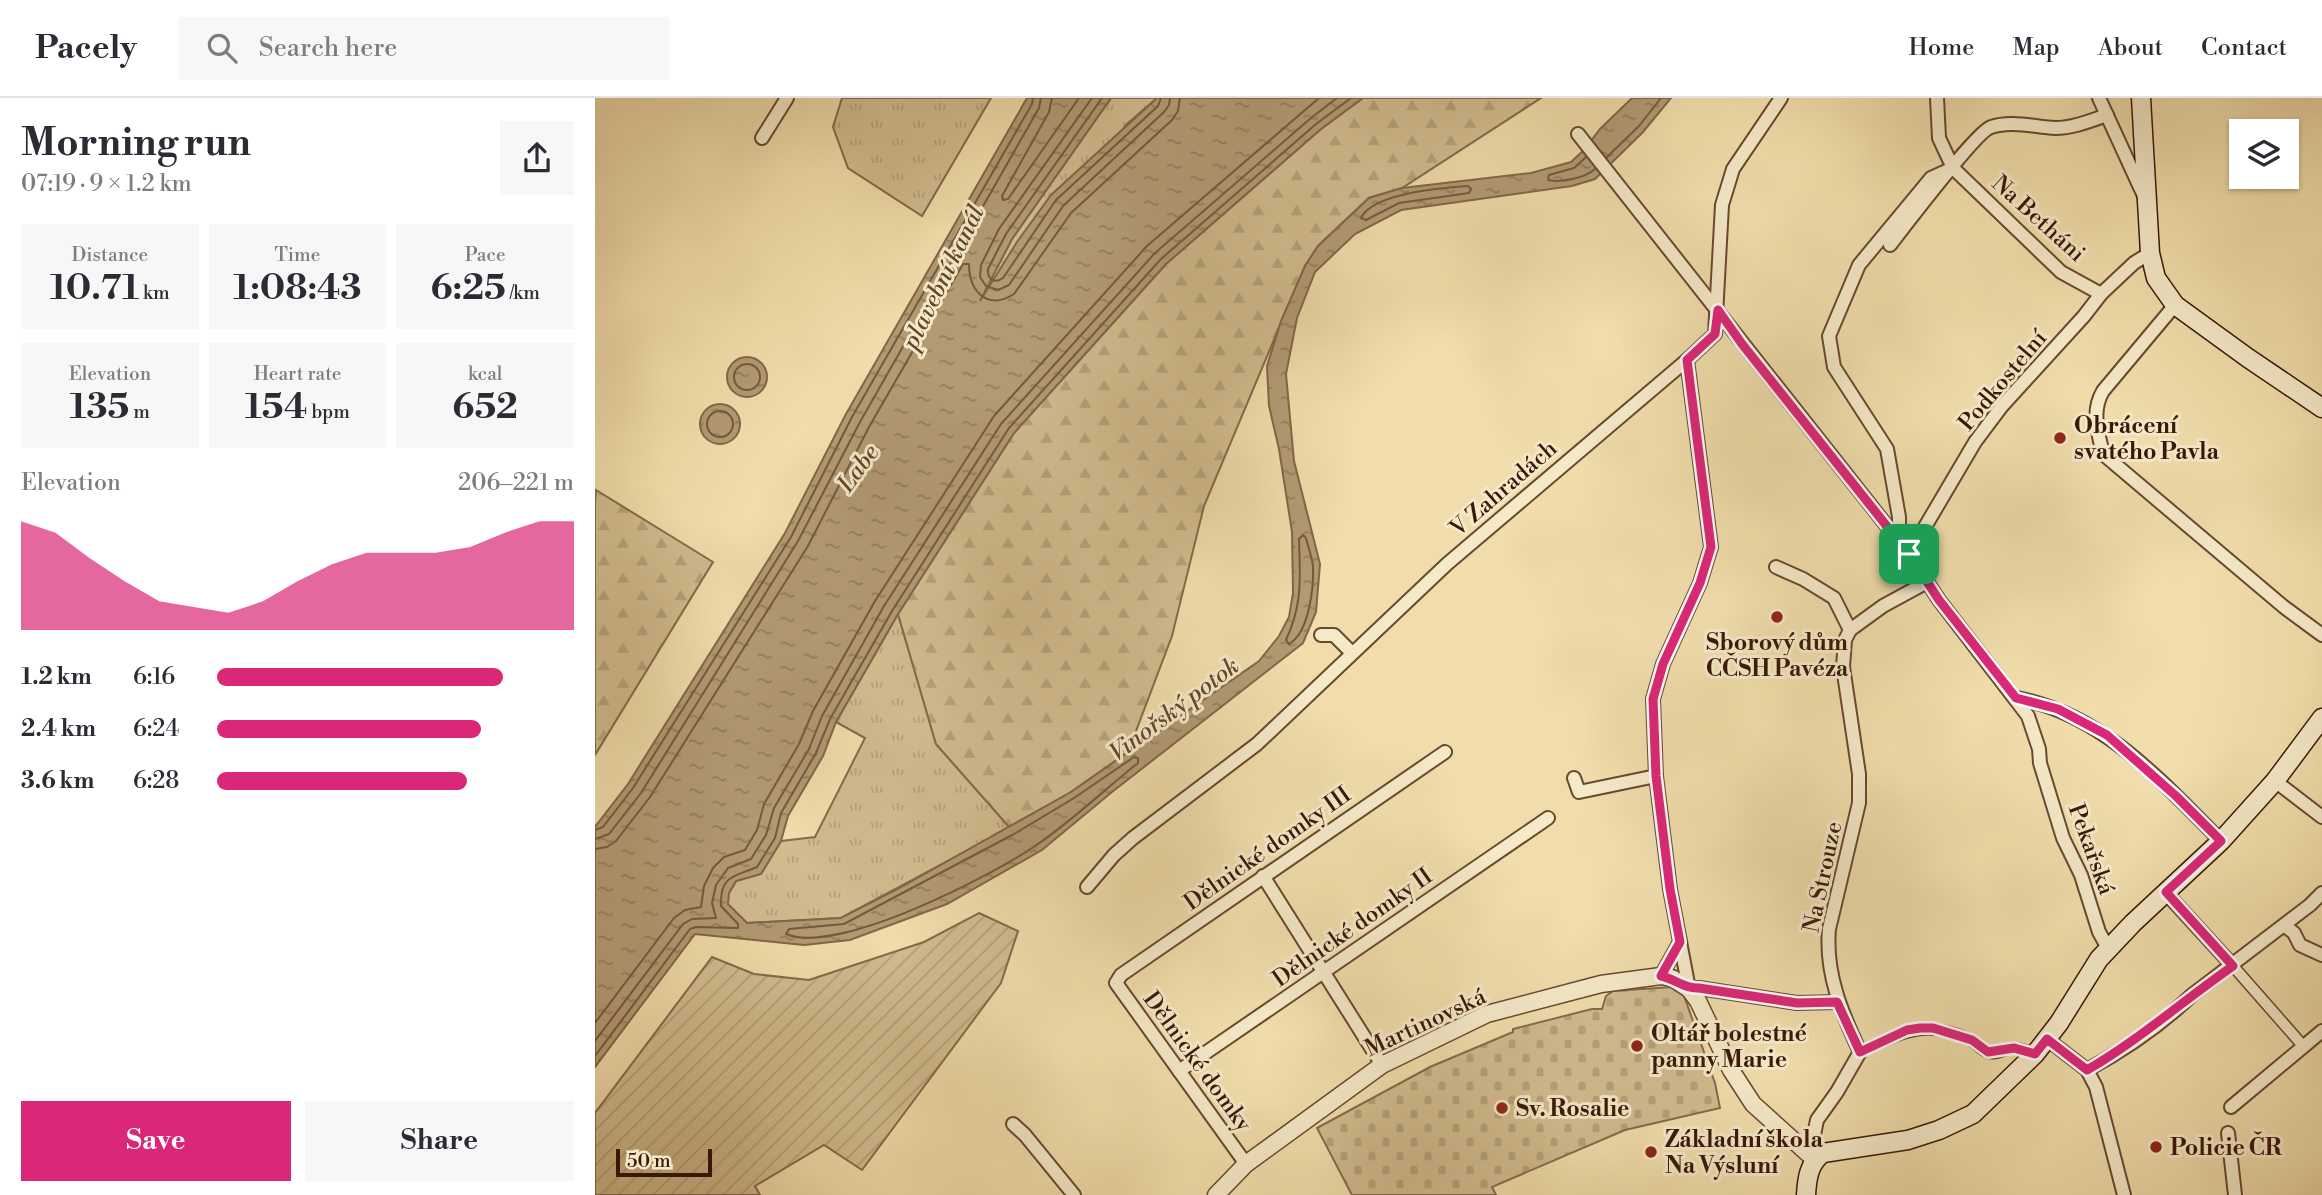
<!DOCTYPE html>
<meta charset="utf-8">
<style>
body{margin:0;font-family:"Libre Bodoni",serif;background:#f7f7f7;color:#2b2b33;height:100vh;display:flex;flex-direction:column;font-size:26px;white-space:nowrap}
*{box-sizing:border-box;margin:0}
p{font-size:23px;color:#7c7c81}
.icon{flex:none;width:38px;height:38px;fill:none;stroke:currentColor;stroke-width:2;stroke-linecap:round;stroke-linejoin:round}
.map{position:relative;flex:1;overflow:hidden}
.sheet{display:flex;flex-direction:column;background:#fff;width:595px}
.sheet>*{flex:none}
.tools{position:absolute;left:1634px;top:21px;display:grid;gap:14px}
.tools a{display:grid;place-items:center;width:70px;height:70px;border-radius:0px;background:#fff;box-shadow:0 2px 5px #0004;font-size:35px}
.scale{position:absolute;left:21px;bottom:18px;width:96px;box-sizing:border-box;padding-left:7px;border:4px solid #391807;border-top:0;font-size:19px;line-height:24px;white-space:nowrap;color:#391807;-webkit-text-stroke:5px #f5e9c8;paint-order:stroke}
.pin{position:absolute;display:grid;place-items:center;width:60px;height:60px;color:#fff;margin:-30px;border-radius:14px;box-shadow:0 4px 10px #0006}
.round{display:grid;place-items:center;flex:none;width:74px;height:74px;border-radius:0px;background:#f7f7f7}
.summary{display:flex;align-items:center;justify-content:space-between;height:119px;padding:0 21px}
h1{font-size:38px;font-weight:700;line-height:52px}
.metrics{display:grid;grid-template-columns:repeat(3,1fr);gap:10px;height:119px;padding:7px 21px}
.metrics div{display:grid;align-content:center;border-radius:0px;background:#f7f7f7;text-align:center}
.metrics b{font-size:35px;font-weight:700}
.metrics small{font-size:19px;font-weight:400}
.metrics p{font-size:19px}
.chart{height:196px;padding:14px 21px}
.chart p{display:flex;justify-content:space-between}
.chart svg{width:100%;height:126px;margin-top:7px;fill:#db2777;opacity:.7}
.button{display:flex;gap:14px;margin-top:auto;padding:14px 21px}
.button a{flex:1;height:80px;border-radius:0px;background:#db2777;color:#fff;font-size:28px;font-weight:700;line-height:80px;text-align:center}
.button a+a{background:#f7f7f7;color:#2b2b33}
ul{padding:0 21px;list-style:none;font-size:23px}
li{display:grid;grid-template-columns:112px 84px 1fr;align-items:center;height:52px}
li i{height:18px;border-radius:9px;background:#db2777}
header{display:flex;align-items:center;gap:42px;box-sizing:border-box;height:98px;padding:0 35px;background:#fff;border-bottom:2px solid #e1e1e2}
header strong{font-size:33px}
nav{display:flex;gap:38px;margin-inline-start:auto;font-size:24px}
.search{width:490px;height:63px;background:#f7f7f7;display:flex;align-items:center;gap:18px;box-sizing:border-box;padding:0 24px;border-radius:0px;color:#7c7c81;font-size:26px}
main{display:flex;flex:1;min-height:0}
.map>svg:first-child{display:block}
.grass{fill:url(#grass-tufts);stroke:#856a4b;stroke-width:2}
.forest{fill:url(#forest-firs);stroke:#856a4b;stroke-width:2}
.cemetery{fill:url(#cemetery-stones);stroke:#856a4b;stroke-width:2}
.garden{fill:url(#garden-furrows);stroke:#856a4b;stroke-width:2}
.water{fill:url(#water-ripples);stroke:#826648;stroke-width:2}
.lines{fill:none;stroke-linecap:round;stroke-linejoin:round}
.shore{stroke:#76593d;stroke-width:2}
.pedestrian-casing{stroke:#674930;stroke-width:13}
.minor-casing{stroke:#674930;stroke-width:16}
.tertiary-casing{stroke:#674930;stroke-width:19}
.secondary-casing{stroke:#391807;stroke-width:21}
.pedestrian{stroke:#f5e9c8;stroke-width:10}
.minor{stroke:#f5e9c8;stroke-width:12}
.tertiary{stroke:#f5e9c8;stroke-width:16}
.secondary{stroke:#f5e9c8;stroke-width:18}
.route-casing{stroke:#fff;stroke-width:14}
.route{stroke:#db2777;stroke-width:9}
.poi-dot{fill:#8f2418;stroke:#f5e9c8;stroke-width:2.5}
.labels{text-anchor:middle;stroke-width:6;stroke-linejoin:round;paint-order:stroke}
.street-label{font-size:23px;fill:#391807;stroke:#f5e9c8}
.poi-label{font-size:23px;font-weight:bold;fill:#391807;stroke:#f5e9c8;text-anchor:start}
.water-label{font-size:24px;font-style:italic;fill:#63462d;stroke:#f5e9c8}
</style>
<header>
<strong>Pacely</strong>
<div class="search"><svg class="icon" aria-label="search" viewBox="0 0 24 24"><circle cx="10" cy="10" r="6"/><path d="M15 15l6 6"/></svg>Search here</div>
<nav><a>Home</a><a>Map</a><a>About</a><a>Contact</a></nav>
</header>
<main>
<section class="sheet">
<div class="summary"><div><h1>Morning run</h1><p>07:19 · 9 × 1.2 km</p></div><a class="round"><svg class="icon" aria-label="share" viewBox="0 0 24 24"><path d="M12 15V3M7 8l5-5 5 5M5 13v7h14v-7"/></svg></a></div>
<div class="metrics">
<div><p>Distance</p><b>10.71<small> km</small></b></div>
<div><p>Time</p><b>1:08:43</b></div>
<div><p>Pace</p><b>6:25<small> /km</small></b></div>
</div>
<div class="metrics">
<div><p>Elevation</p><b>135<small> m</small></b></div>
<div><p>Heart rate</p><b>154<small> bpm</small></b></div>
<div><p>kcal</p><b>652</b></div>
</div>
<div class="chart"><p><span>Elevation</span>206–221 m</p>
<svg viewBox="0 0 160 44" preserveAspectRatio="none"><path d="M0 44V6L10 10L20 19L30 27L40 34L50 36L60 38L70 34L80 27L90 21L100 17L110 17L120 17L130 15L140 10L150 6L160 6V44z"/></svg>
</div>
<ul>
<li><b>1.2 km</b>6:16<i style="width:80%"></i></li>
<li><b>2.4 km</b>6:24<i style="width:74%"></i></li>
<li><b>3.6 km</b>6:28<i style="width:70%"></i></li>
</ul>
<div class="button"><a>Save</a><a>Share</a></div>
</section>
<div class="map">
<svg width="1727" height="1097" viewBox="0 0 1727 1097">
<defs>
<pattern id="grass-tufts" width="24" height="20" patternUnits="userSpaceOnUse" patternTransform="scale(1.75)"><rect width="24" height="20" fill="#d1bc8f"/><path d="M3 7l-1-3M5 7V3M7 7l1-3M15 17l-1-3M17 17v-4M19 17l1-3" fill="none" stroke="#b4a17a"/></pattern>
<pattern id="forest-firs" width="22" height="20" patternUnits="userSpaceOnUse" patternTransform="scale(1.75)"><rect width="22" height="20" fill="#d1bc8f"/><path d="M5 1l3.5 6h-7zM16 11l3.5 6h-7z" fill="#b4a17a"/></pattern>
<pattern id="cemetery-stones" width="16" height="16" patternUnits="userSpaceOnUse" patternTransform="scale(1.75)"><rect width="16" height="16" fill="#d1bc8f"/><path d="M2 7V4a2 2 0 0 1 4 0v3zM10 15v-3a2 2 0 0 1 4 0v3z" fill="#b4a17a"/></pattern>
<pattern id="garden-furrows" width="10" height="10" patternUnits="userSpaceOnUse" patternTransform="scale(1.75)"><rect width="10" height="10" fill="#d1bc8f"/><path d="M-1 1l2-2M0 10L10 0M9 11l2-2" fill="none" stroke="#b4a17a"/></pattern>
<pattern id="water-ripples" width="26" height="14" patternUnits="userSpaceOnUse" patternTransform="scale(1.75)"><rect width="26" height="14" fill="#b29a73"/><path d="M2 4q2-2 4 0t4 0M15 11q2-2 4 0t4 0" fill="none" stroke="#927d5c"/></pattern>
</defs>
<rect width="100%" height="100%" fill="#f0ddab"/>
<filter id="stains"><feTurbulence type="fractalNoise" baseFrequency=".00286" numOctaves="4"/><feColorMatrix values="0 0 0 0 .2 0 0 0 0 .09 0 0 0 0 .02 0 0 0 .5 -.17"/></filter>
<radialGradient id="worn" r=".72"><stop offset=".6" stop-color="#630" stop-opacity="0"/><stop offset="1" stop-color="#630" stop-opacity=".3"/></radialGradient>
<!-- grass -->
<g class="grass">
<polygon points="247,0 396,0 327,118 253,70 238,29"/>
<polygon points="516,0 562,0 532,26 378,215 417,141"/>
<polygon points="303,516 341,646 415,730 246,820 152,825 132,806 134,795 141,783 166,776 186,743 220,739 270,640 241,624"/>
</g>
<!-- forest -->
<g class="forest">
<polygon points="768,0 946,0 807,90 774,100 723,148 710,168 609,408 577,538 533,654 476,694 415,730 341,646 303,516 419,335 571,166 726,31"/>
<polygon points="1,392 118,464 0,657 0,405"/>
</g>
<!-- cemetery -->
<polygon class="cemetery" points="1077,889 1088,895 1120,985 1125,1010 1030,1032 897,1089 901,1097 757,1097 722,1030 835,969 918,934 918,931 997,911 1007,911 1011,898 1018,893"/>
<!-- garden -->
<polygon class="garden" points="384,815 423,833 406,885 267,1072 229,1047 160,1088 165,1097 0,1097 0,1015 117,859 159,876 214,882 329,844"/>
<!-- water -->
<g class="water">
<polygon points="432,0 516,0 417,141 385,203 422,144 456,97 562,0 768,0 726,31 571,166 419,335 303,516 241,624 228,658 193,718 186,743 166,776 141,783 134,795 133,806 152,825 246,820 306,789 476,694 664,563 684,538 694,519 698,495 697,434 684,351 674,308 672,268 686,223 710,168 723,148 774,100 807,90 936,75 976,64 989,52 1005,31 1037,0 1076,0 1048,34 1000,81 977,88 806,112 760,136 720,174 702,220 691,276 699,363 725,466 721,514 708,545 517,694 447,752 352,806 255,842 209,847 100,836 0,969 0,729 33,686 190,435 251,316"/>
<circle cx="152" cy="279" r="20"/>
<circle cx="125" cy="326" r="20"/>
</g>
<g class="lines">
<!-- shore -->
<g class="shore">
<polyline points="457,0 454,14 407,98 408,102 413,101 484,0"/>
<polyline points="497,0 404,131 386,167 385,179 391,188 403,192 414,187 468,108 569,14 574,7 575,0"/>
<path d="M507,0L411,136L393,171C392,181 400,186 408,180L461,102L563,8L566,0"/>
<path d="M991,59L979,70L954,77L953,82C966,85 990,80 1000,71"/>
<polyline points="1012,59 1044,28 1066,0"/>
<path d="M873,88L876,91L874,95L804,105L771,122L766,120C778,95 847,90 873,88Z"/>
<circle cx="152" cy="279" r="13"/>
<circle cx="125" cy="326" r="13"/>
<path d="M708,437L711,440C713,449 717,459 718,468C719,489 714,535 694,546L691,542C708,505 705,480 704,441Z"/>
<path d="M539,659L543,660V665C510,691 478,722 443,746C399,777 242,858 191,836L194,831L249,826L419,736L479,700Z"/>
<polyline points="0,732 8,729 38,690 196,439 257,319 437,6 438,0"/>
<polyline points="0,741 14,736 46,695 203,443 265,324 444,10 446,0"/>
<path d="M0,751L12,749L21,743L55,699L213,448L274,329L368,166H374C374,193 392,213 419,196L476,115L577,22L583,13L585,0"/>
<polyline points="0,925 79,820 90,812 106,809 109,788 118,770 129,759 150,752 162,732 169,706 204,646 218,613 280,503 399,318 552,148 724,0"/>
<polyline points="0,943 88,826 97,821 121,820 117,805 121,787 133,770 156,761 171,737 179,710 214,651 227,618 289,508 406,326 560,155 716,20 742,0"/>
<path d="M0,958L95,831L101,829L143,830V826L126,808C125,776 140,779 162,769L180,740L186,715L221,655L235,621L297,513L414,330L566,161L721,26L756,0"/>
</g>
<!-- pedestrian casing -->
<g class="pedestrian-casing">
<g id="pedestrian">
<polyline points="1638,868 1709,949"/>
<path d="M1265,954C1306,935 1329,921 1374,941C1381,944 1385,951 1392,954C1401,958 1410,950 1419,950C1426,950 1434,954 1440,956"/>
</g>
</g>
<!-- minor casing -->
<g class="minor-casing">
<g id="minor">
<polyline points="1342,0 1344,40 1358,70 1466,174 1506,196"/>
<polyline points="1504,0 1549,98"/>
<polyline points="983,36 1314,456 1344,502 1433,618 1444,651 1445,665 1468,740 1486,777 1504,834 1513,850"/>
<polyline points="167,40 192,0"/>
<path d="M1295,147C1309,129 1382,33 1396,29C1416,22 1440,29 1460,30C1478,30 1495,23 1512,17"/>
<path d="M1580,207L1508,293C1496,313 1503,334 1508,356L1689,509L1727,537"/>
<polyline points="1092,262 1116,449 1105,485 1068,566 1058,601 1061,678 1075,791 1094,891 1104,890 1202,905 1242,904"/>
<polyline points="1304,445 1304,419 1292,351 1239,269 1234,238 1264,167 1336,80 1358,70"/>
<polyline points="1314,456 1380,344 1407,308 1489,218 1506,196 1539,165 1555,155"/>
<polyline points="1181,469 1208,481 1239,500 1255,532"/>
<polyline points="1255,532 1288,508 1332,484"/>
<polyline points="726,537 739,537 756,554"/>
<path d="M1421,600C1507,615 1567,684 1626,743"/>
<polyline points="979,680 984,694 1061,678"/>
<polyline points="1680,683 1727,719"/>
<polyline points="668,778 787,967"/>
<polyline points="492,789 519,757 538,740 662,646 852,466 1092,262 1120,236 1127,107 1138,71 1186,0"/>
<polyline points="1571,795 1638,868"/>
<polyline points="1689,827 1699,835 1705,847 1727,857"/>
<polyline points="1066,878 1085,844"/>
<polyline points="1452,941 1492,972 1501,989 1529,1097"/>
<path d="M1492,972C1529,952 1567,926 1597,897L1715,807L1727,795"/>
<polyline points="584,973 953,720"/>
<polyline points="1636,1009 1727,933"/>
<polyline points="418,1026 430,1037 479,1097"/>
<polyline points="1633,1035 1640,1097"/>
<path d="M1219,1061L1218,1042L1222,1022L1242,994L1265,954C1247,915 1230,876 1234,831L1264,705V676L1248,569L1250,542L1255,532"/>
<polyline points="651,1066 521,885 526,877 850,654"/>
</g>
</g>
<!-- tertiary casing -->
<g class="tertiary-casing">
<polyline id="tertiary" points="621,1097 651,1066 787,967 892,916 1006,886 1066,878 1077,880 1094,891 1103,903 1136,972 1158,1006 1219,1061"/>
</g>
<!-- secondary casing -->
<g class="secondary-casing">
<g id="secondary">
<polyline points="1546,0 1555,155 1561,180 1580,207 1653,260 1727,310"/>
<path d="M1211,1097C1212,1080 1214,1065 1228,1055L1313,1042L1344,1032L1378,1016L1440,956L1464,925L1504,861L1538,825L1626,743L1680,683L1727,620"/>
</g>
</g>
<!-- pedestrian -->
<use href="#pedestrian" class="pedestrian"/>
<!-- minor -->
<use href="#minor" class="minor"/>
<!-- tertiary -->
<use href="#tertiary" class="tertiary"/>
<!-- secondary -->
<use href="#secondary" class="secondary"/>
</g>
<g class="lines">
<!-- route casing -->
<g class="route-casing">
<path id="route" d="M1123,212L1147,246L1314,456L1344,502L1421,600L1463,611L1512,637L1581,698L1626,743L1571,794L1638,868C1589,902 1544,942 1492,972L1452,941L1440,956L1419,950L1393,954L1377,942L1338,930H1325L1312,932L1265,954L1242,904L1202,905L1104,890C1090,891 1080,881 1066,878L1085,844L1075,791L1061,678L1058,601L1068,566L1105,485L1116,449L1092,262L1120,236Z"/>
</g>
<!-- route -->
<use href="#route" class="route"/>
</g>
<!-- markers -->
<g class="poi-dot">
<circle cx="1465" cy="340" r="7"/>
<circle cx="1182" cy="519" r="7"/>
<circle cx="1042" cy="948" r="7"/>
<circle cx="907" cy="1010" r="7"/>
<circle cx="1561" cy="1049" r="7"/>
<circle cx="1056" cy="1054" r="7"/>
</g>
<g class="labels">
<!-- street labels -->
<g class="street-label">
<text transform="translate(1444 120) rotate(42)" y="8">Na Betháni</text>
<text transform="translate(1407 282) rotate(-50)" y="8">Podkostelní</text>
<text transform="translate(908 390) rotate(-41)" y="8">V Zahradách</text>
<text transform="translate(672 750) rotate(-35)" y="8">Dělnické domky III</text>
<text transform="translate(1497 751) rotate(70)" y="8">Pekařská</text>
<text transform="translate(1227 779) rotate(-78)" y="8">Na Strouze</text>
<text transform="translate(757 829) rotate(-35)" y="8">Dělnické domky II</text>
<text transform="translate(830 924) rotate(-25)" y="8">Martinovská</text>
<text transform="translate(603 963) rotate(54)" y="8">Dělnické domky</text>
</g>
<!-- poi labels -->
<g class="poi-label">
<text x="1479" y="335">Obrácení<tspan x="1479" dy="26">svatého Pavla</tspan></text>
<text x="1182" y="552" text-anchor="middle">Sborový dům<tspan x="1182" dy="26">CČSH Pavéza</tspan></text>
<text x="1056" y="943">Oltář bolestné<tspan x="1056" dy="26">panny Marie</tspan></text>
<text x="921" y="1018">Sv. Rosalie</text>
<text x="1070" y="1049">Základní škola<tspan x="1070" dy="26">Na Výsluní</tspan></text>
<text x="1575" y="1057">Policie ČR</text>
</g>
<!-- water labels -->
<g class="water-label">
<text transform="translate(348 179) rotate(-64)" y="8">plavební kanál</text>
<text transform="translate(263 370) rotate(-54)" y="8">Labe</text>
<text transform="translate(579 611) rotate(-37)" y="8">Vinořský potok</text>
</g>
</g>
<rect width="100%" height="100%" filter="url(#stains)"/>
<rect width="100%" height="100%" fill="url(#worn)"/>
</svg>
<div class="tools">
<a><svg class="icon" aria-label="layers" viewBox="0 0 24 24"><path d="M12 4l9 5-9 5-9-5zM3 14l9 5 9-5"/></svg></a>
</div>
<div class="scale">50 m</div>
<div class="pin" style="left:1314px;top:456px;background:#1e9e55"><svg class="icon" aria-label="arrive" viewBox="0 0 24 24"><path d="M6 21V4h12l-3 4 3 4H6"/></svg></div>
</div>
</main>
